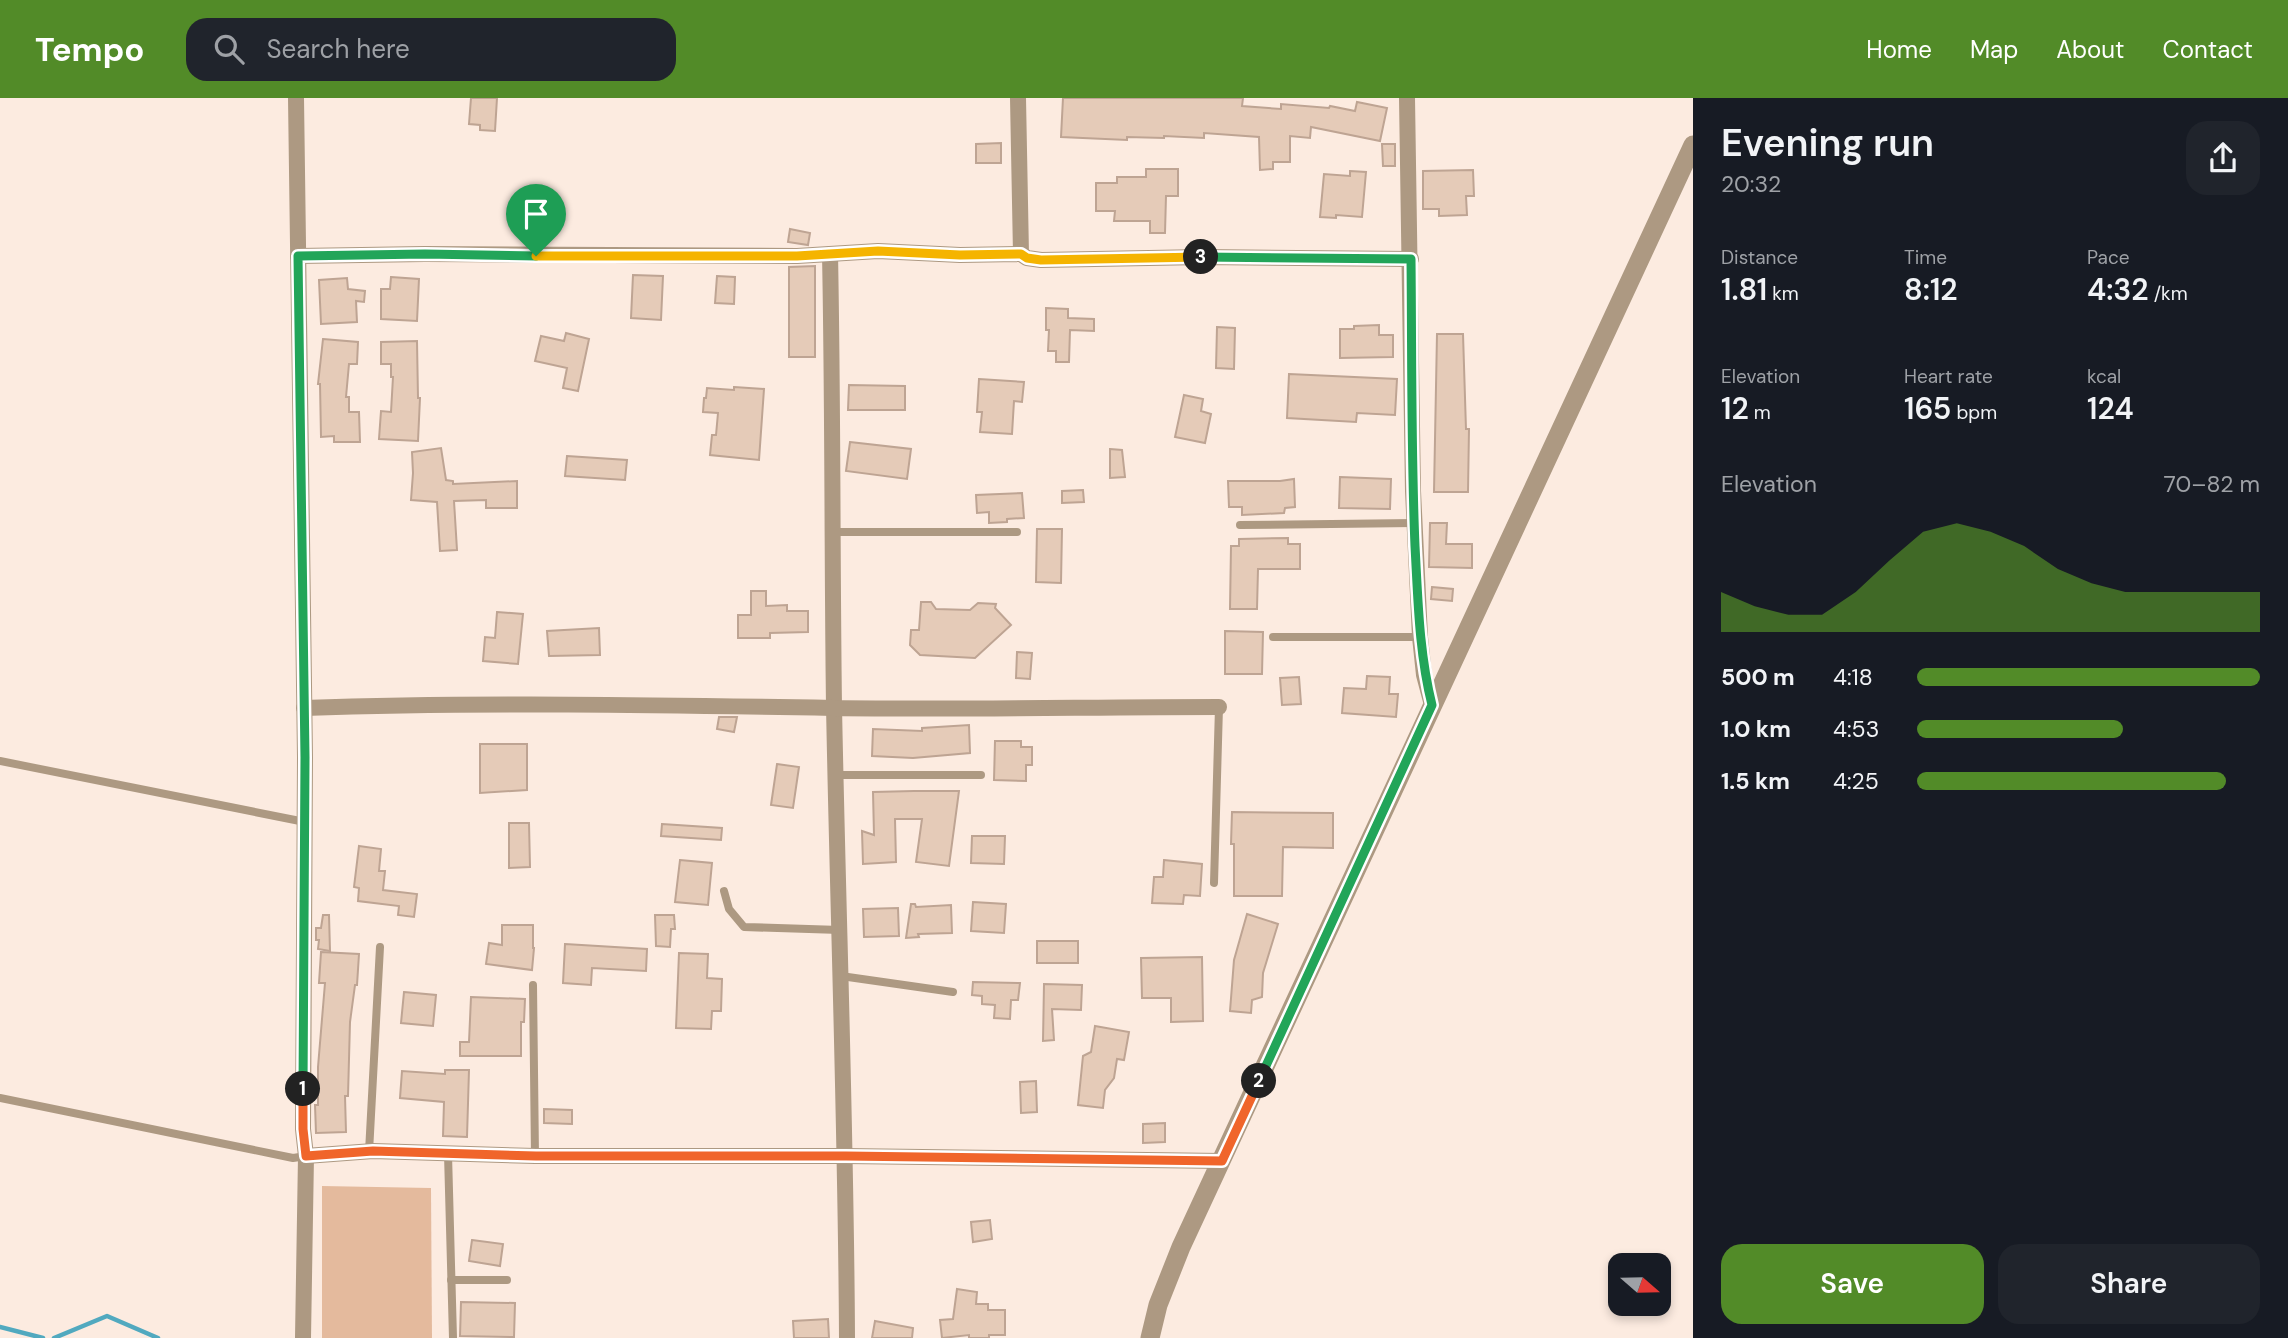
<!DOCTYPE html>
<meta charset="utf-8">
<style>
body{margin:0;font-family:"DM Sans",sans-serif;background:#20242c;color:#f1f3f6;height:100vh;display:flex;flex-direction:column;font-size:26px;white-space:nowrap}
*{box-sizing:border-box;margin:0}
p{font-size:23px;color:#9ea1a6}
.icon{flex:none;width:38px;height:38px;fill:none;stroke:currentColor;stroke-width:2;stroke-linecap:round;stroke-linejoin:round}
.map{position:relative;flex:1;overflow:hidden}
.details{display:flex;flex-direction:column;background:#171b24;width:595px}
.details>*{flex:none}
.needle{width:46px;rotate:110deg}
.buttons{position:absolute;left:1608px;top:1155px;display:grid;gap:14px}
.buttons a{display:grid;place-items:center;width:63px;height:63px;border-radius:14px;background:#171b24;box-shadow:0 4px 10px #0003;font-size:35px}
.pin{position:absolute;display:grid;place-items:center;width:60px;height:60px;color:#fff;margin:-72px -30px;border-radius:50% 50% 50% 0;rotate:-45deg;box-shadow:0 0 7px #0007}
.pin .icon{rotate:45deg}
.km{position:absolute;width:35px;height:35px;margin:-18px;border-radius:50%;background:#222;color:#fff;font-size:19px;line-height:35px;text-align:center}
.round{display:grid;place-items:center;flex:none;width:74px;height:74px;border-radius:21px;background:#20242c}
.head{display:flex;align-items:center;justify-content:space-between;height:119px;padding:0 28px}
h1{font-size:38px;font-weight:600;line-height:52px}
.metrics{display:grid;grid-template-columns:repeat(3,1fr);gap:10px;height:119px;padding:7px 28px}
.metrics div{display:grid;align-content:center}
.metrics b{font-size:30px;font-weight:600}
.metrics small{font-size:19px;font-weight:400}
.metrics p{font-size:19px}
.chart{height:196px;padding:14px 28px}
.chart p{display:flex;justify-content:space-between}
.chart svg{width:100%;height:126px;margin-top:7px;fill:#528b28;opacity:.7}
.action{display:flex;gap:14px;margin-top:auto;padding:14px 28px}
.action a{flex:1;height:80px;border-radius:21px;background:#528b28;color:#fff;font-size:28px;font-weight:600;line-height:80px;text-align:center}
.action a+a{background:#20242c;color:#f1f3f6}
ul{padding:0 28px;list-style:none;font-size:23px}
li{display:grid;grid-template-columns:112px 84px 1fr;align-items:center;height:52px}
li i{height:18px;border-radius:9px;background:#528b28}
header{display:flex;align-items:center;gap:42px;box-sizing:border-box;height:98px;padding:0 35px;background:#528b28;color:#fff}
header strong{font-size:33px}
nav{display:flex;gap:38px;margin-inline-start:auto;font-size:24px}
.search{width:490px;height:63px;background:#20242c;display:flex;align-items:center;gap:18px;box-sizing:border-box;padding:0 24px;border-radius:21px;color:#9ea1a6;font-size:26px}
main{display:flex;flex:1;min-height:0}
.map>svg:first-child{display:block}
.green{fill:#e4ba9d}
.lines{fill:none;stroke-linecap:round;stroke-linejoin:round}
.stream{stroke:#51a9bf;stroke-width:4.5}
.building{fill:#e5cbb8;stroke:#bea493;stroke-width:2}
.service{stroke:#ad9982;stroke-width:8}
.minor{stroke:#ad9982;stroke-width:16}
.tertiary{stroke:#ad9982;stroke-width:19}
.split-1-casing{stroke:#fff;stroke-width:14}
.split-2-casing{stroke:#fff;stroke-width:14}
.split-3-casing{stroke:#fff;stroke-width:14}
.split-4-casing{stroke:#fff;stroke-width:14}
.split-1{stroke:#22a559;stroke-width:9}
.split-2{stroke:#f0652b;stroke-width:9}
.split-3{stroke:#22a559;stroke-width:9}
.split-4{stroke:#f5b400;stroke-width:9}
</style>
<header>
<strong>Tempo</strong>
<div class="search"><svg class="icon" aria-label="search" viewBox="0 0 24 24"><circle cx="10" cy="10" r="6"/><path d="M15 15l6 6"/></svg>Search here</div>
<nav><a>Home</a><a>Map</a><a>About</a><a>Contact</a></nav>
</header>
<main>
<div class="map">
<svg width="1693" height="1240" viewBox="0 0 1693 1240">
<rect width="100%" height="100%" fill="#fcebe0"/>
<!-- green -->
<polygon class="green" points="322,1088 431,1090 432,1240 322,1240"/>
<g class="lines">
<!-- stream -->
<g class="stream">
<polyline points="0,1229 43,1240"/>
<polyline points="54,1240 107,1218 158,1240"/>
</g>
</g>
<!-- building -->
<g class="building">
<polygon points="471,0 497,0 495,33 480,32 480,27 469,26"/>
<polygon points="1063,0 1243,0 1242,8 1281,11 1281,6 1329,10 1330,8 1355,13 1357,4 1387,10 1380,43 1311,29 1310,40 1290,38 1290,64 1273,64 1273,71 1260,72 1259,39 1204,35 1204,40 1164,38 1164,40 1127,39 1127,42 1061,39"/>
<polygon points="1001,45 1001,65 976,65 976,46"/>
<polygon points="1382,46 1395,46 1395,68 1383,68"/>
<polygon points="1146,71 1178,71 1178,98 1166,98 1165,135 1150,135 1150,123 1114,123 1115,113 1096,113 1096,85 1117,85 1117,79 1146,79"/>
<polygon points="1473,72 1474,98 1466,98 1467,117 1439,118 1439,111 1423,111 1423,73"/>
<polygon points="1350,73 1366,74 1362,119 1336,117 1336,120 1320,119 1324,76 1350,78"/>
<polygon points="790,131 810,135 808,147 788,144"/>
<polygon points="815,168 815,259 789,259 789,169"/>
<polygon points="633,177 663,178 661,222 631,220"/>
<polygon points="717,178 735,179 734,206 715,205"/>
<polygon points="391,179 419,181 417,223 381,221 381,191 390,191"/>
<polygon points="347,180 348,191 365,193 364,204 356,203 357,224 321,226 319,182"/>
<polygon points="1046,210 1068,211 1068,220 1094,221 1094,233 1070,232 1069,264 1056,264 1056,253 1048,253 1049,232 1046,232"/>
<polygon points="1379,227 1379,237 1393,237 1393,259 1340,260 1340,231 1354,231 1354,228"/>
<polygon points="1217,229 1235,230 1234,271 1216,270"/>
<polygon points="566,235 589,241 578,293 563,290 567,270 535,263 541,238 564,243"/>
<polygon points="1437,236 1463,236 1466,331 1469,331 1468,394 1434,394"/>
<polygon points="323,241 358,244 357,266 349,266 346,299 349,299 349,314 359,314 360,344 334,344 334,338 321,339 320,286 318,286"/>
<polygon points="417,243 418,300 420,300 418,343 379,341 381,313 391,314 393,279 391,279 391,266 381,266 381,244"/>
<polygon points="1289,276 1397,281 1395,317 1357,315 1356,324 1287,320"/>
<polygon points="979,281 1024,284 1022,304 1014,303 1012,336 980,334 982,314 977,314"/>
<polygon points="849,287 905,288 905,312 848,312"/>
<polygon points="734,289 764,291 759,362 710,357 712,337 716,337 718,315 703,314 704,300 706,300 707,290 734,292"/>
<polygon points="1184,297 1203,301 1201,313 1211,316 1205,345 1175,339"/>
<polygon points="850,344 911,351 907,381 846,373"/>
<polygon points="441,350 446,382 453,383 453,386 517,383 517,410 486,410 486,402 454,403 457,452 440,453 437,404 411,402 413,375 412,354"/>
<polygon points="1110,351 1122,352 1125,379 1110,380"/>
<polygon points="567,358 627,362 625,382 565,378"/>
<polygon points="1340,379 1391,381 1390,411 1339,410"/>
<polygon points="1294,381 1295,409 1285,410 1284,415 1242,417 1242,409 1229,409 1228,383 1280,383"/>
<polygon points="1083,392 1084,404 1062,405 1062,393"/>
<polygon points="1022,395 1024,420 1007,421 1007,424 989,425 989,414 977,415 976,397"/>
<polygon points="1430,425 1447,425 1446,446 1472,446 1472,470 1429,469"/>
<polygon points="1037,431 1062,431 1061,485 1036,484"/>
<polygon points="1288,440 1288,446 1300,446 1300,471 1258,471 1257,511 1230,511 1231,448 1239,448 1239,441"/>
<polygon points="1432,489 1453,491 1452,503 1431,501"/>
<polygon points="751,493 766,493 766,508 787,507 787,513 808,513 808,534 770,535 770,540 738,540 738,517 751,517"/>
<polygon points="921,504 931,504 936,511 970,512 978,505 996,506 995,510 1011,527 975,560 920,557 910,547 911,532 919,532"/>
<polygon points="497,514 523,516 518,566 483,563 485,539 495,540"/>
<polygon points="599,530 600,557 549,558 547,533"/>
<polygon points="1225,533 1263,534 1262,576 1225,576"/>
<polygon points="1017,554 1032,555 1030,581 1016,580"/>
<polygon points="1367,578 1390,579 1389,596 1398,596 1396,619 1342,615 1344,590 1366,591"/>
<polygon points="1299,579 1301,606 1282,607 1280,580"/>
<polygon points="719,619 737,619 734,634 717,631"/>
<polygon points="969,627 970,655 913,660 872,658 873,631 922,633 922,630"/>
<polygon points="995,643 1021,643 1021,649 1032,649 1032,667 1026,667 1026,683 994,682"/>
<polygon points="480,646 527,646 527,692 480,695"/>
<polygon points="777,666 799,669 793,710 771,707"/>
<polygon points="914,693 959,693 949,768 916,764 922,721 895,721 896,764 863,766 862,733 874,737 873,694"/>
<polygon points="1232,714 1333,715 1333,750 1283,749 1282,798 1234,798 1234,746 1231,746"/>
<polygon points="509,725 529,725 530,769 509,770"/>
<polygon points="662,726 722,730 721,742 661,738"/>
<polygon points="972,738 1005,738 1004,766 971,765"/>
<polygon points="359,748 381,751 379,773 385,773 383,792 417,796 414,819 398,817 399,808 358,803 359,790 354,789"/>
<polygon points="680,762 712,765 708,807 675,804"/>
<polygon points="1164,762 1202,766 1200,798 1184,797 1183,806 1152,805 1154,779 1163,779"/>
<polygon points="973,804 1006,806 1004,835 971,833"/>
<polygon points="911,806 915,806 916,809 951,807 952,835 918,836 919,839 906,840"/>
<polygon points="898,810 899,838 864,839 863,811"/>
<polygon points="1247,816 1278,826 1263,875 1262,899 1252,902 1251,915 1230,913 1234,862"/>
<polygon points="323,817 329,817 330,853 318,851 319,842 316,842 316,830 321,830"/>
<polygon points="655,817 674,817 675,831 671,831 670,849 656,848"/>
<polygon points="502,827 533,827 533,850 534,850 532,872 486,866 489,845 502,847"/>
<rect x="1037" y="843" width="41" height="22"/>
<polygon points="565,846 647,851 646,873 592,870 591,887 563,885"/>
<polygon points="321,854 359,856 357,887 355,887 350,924 348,998 345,998 346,1034 316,1035 315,1007 318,1007 318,969 325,885 319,885"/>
<polygon points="679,855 708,856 707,880 722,881 721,913 712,913 711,931 676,930"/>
<polygon points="1202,859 1203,923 1171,924 1171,900 1142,900 1141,860"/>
<polygon points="973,884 1020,885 1018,902 1011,902 1010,921 994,920 995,907 982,906 982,898 972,897"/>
<polygon points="1044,886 1082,887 1081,912 1052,911 1054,942 1043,943"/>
<polygon points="404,894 436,897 433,928 401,925"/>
<polygon points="471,899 525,901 524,924 521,924 521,958 460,958 460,944 469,944"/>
<polygon points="1095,928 1129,934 1124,962 1117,961 1114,980 1105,992 1103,1010 1078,1007 1083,958 1091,954"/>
<polygon points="445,972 469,972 467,1039 443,1038 444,1004 400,1000 402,973 445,976"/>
<polygon points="1036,983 1037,1014 1021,1015 1020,984"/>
<polygon points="544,1011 572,1012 572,1026 544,1025"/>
<polygon points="1165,1025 1165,1044 1143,1045 1143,1026"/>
<polygon points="990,1122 992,1141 973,1144 971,1124"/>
<polygon points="472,1142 503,1146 500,1168 469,1163"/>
<polygon points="957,1191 977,1194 976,1206 988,1206 988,1212 1005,1212 1005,1237 989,1237 989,1240 969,1240 969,1237 942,1240 940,1222 953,1221"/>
<polygon points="461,1204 515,1205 514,1239 460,1238"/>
<polygon points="828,1221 829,1240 794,1240 793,1223"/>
<polygon points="875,1223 913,1230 912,1240 872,1240"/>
</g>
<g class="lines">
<!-- service -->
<g class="service">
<polyline points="1240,427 1414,425"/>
<polyline points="834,434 1017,434"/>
<polyline points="1273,539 1420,539"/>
<polyline points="0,663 305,724"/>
<polyline points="836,677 981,677"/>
<polyline points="1214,785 1219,609"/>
<polyline points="724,793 729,811 744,829 840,832"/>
<polyline points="841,878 953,894"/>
<polyline points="533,887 535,1058"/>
<polyline points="0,1000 293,1060 306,1058"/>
<polyline points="369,1054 380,849"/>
<polyline points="448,1056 453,1240"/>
<polyline points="451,1182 507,1182"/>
</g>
<!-- minor -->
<g class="minor">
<polyline points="296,0 305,659 303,1031 306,1058 373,1053 535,1058 846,1058 1222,1063"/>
<polyline points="1018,0 1021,156"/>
<polyline points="1407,0 1413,393 1420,539 1424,577 1432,607"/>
<path d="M830,156C833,307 832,457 834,608C838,819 846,1029 847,1240"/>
<polyline points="298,158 425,156 797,158 878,153 960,157 1021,156 1027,160 1041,162 1203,159 1411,161"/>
<path d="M304,610C481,604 657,607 833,610C962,612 1091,609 1219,609"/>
<polyline points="303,1240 306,1058"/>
</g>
<!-- tertiary -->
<polyline class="tertiary" points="1150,1240 1158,1207 1181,1149 1693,47"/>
</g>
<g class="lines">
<!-- split-1 casing -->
<g class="split-1-casing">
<polyline id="split-1" points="303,991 305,659 298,158 425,156 536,158"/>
</g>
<!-- split-2 casing -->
<g class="split-2-casing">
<polyline id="split-2" points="303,991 303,1031 306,1058 373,1053 536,1058 846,1058 1222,1063 1259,983"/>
</g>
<!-- split-3 casing -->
<g class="split-3-casing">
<path id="split-3" d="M1201,159L1411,161C1412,257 1411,353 1415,448C1418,502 1419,555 1432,607L1259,983"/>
</g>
<!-- split-4 casing -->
<g class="split-4-casing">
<polyline id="split-4" points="536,158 797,158 878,153 960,157 1021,156 1027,160 1041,162 1201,159"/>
</g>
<!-- split-1 -->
<use href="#split-1" class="split-1"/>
<!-- split-2 -->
<use href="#split-2" class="split-2"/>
<!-- split-3 -->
<use href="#split-3" class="split-3"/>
<!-- split-4 -->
<use href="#split-4" class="split-4"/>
</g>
</svg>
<div class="buttons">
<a><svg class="needle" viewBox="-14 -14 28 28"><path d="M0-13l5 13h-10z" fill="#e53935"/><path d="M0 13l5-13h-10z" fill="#9ea1a6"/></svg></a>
</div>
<div class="pin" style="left:536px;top:158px;background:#1e9e55"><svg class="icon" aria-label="arrive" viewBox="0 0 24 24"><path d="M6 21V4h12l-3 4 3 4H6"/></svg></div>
<b class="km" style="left:303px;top:991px">1</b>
<b class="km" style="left:1259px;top:983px">2</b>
<b class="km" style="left:1201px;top:159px">3</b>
</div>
<section class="details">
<div class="head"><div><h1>Evening run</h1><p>20:32</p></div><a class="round"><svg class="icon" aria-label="share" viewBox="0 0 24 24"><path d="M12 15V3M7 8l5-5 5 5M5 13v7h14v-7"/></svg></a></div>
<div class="metrics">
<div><p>Distance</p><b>1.81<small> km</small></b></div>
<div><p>Time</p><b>8:12</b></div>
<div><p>Pace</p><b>4:32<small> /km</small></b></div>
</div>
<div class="metrics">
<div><p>Elevation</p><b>12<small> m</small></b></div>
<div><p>Heart rate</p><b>165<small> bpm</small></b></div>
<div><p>kcal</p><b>124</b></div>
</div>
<div class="chart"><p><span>Elevation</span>70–82 m</p>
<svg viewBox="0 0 160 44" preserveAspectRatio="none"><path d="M0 44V30L10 35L20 38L30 38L40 30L50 19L60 9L70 6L80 9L90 14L100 22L110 27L120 30L130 30L140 30L150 30L160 30V44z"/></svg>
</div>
<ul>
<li><b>500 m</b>4:18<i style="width:100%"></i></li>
<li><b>1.0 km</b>4:53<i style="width:60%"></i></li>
<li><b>1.5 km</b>4:25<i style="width:90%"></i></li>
</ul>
<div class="action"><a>Save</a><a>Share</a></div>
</section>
</main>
